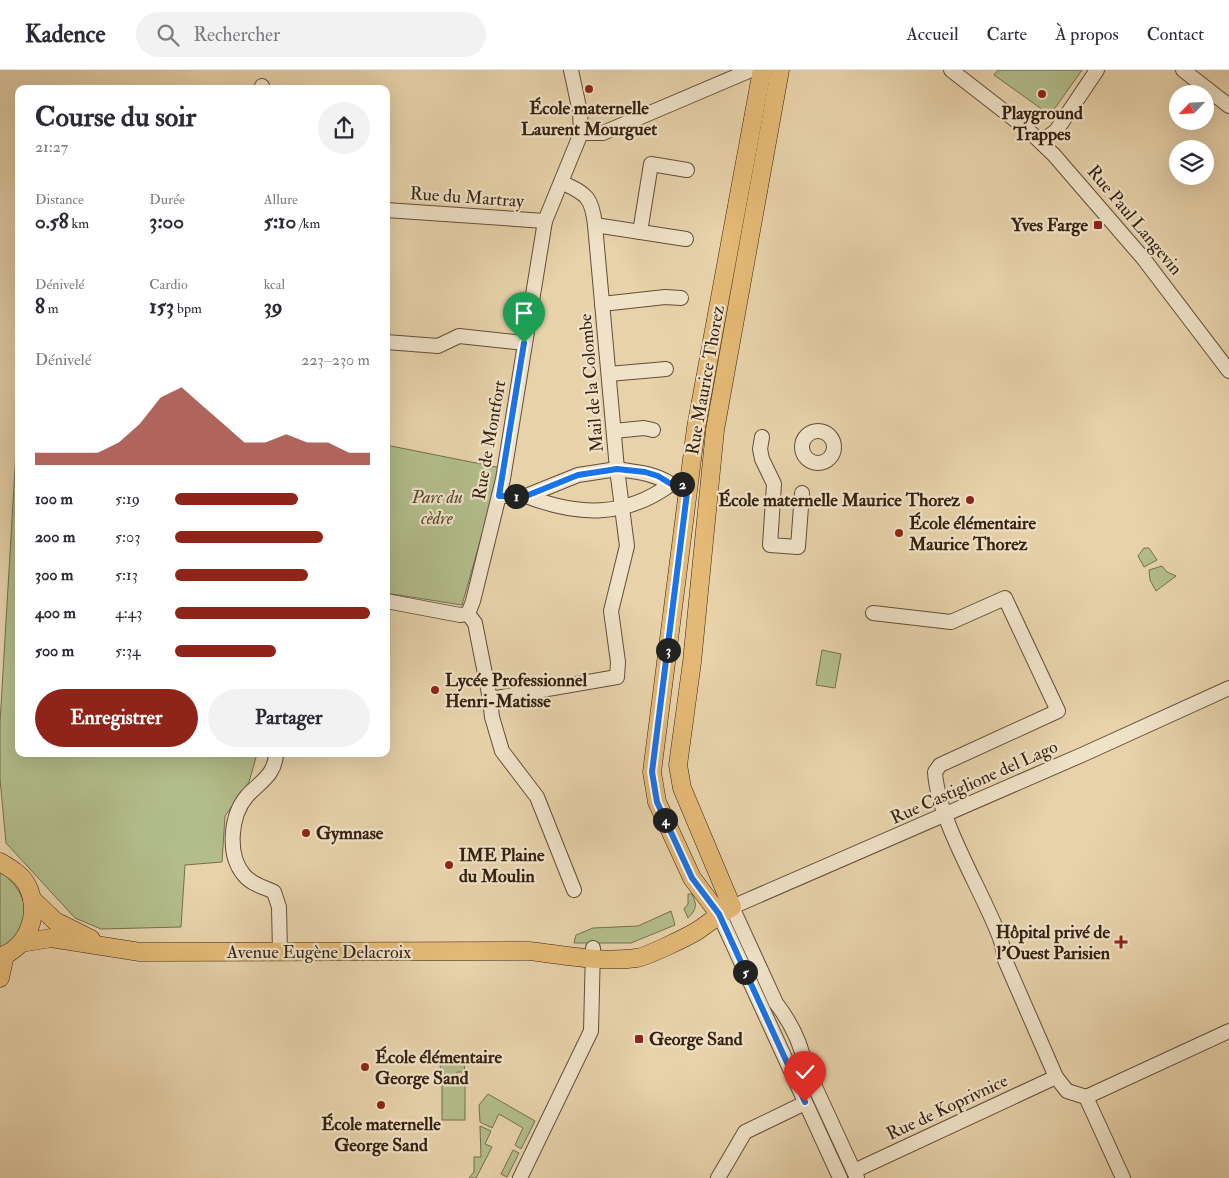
<!DOCTYPE html>
<html lang="fr">
<meta charset="utf-8">
<style>
body{margin:0;font-family:"IM FELL Double Pica",serif;background:#f2f2f3;color:#2b2b33;height:100vh;display:flex;flex-direction:column;font-size:19px;white-space:nowrap}
*{box-sizing:border-box;margin:0}
p{font-size:16px;color:#7c7c81}
.icon{flex:none;width:28px;height:28px;fill:none;stroke:currentColor;stroke-width:2;stroke-linecap:round;stroke-linejoin:round}
.map{position:relative;flex:1;overflow:hidden}
.side{position:absolute;left:15px;top:15px;width:375px;height:672px;display:flex;flex-direction:column;background:#fff;border-radius:10px;box-shadow:0 5px 20px #0002}
.side>*{flex:none}
.needle{width:32px;rotate:245deg}
.tools{position:absolute;left:1169px;top:15px;display:grid;gap:10px}
.tools a{display:grid;place-items:center;width:45px;height:45px;border-radius:50%;background:#fff;box-shadow:0 5px 20px #0002;font-size:25px}
.pin{position:absolute;display:grid;place-items:center;width:42px;height:42px;color:#fff;margin:-51px -21px;border-radius:50% 50% 50% 0;rotate:-45deg;box-shadow:0 0 5px #0007}
.pin .icon{rotate:45deg}
.km{position:absolute;width:25px;height:25px;margin:-12px;border-radius:50%;background:#222;color:#fff;font-size:14px;line-height:25px;text-align:center}
.round{display:grid;place-items:center;flex:none;width:52px;height:52px;border-radius:26px;background:#f2f2f3}
.overview{display:flex;align-items:center;justify-content:space-between;height:85px;padding:0 20px}
h1{font-size:28px;font-weight:800;line-height:38px}
.stats{display:grid;grid-template-columns:repeat(3,1fr);gap:8px;height:85px;padding:5px 20px}
.stats div{display:grid;align-content:center}
.stats b{font-size:21px;font-weight:800}
.stats small{font-size:14px;font-weight:400}
.stats p{font-size:14px}
.chart{height:140px;padding:10px 20px}
.chart p{display:flex;justify-content:space-between}
.chart svg{width:100%;height:90px;margin-top:5px;fill:#8f2418;opacity:.7}
.primary-button{display:flex;gap:10px;margin-top:auto;padding:10px 20px}
.primary-button a{flex:1;height:58px;border-radius:30px;background:#8f2418;color:#fff;font-size:20px;font-weight:800;line-height:58px;text-align:center}
.primary-button a+a{background:#f2f2f3;color:#2b2b33}
ul{padding:0 20px;list-style:none;font-size:16px}
li{display:grid;grid-template-columns:80px 60px 1fr;align-items:center;height:38px}
li i{height:12px;border-radius:6px;background:#8f2418}
header{display:flex;align-items:center;gap:30px;box-sizing:border-box;height:70px;padding:0 25px;background:#fff;border-bottom:1px solid #e1e1e2}
header strong{font-size:24px}
nav{display:flex;gap:28px;margin-inline-start:auto;font-size:18px}
.search{width:350px;height:45px;background:#f2f2f3;display:flex;align-items:center;gap:12px;box-sizing:border-box;padding:0 18px;border-radius:28px;color:#7c7c81;font-size:19px}
.map>svg:first-child{display:block}
.green{fill:#b2bd8b;stroke:#746f4e}
.lines{fill:none;stroke-linecap:round;stroke-linejoin:round}
.minor-casing{stroke:#634d38;stroke-width:16}
.major-casing{stroke:#372112;stroke-width:19}
.minor{stroke:#efe2c8;stroke-width:14}
.major{stroke:#e4b975;stroke-width:18}
.route-casing{stroke:#fff;stroke-width:10}
.route{stroke:#1a73e8;stroke-width:6}
.poi-dot{fill:#8f2418;stroke:#efe2c8;stroke-width:2}
.labels{text-anchor:middle;stroke-width:4.5;stroke-linejoin:round;paint-order:stroke}
.poi-label{font-size:18px;font-weight:bold;fill:#372112;stroke:#efe2c8;text-anchor:start}
.street-label{font-size:18px;fill:#372112;stroke:#efe2c8}
.park-label{font-size:18px;font-style:italic;fill:#564830;stroke:#efe2c8}
</style>
<header>
<strong>Kadence</strong>
<div class="search"><svg class="icon" aria-label="search" viewBox="0 0 24 24"><circle cx="10" cy="10" r="6"/><path d="M15 15l6 6"/></svg>Rechercher</div>
<nav><a>Accueil</a><a>Carte</a><a>À propos</a><a>Contact</a></nav>
</header>
<div class="map">
<svg width="1229" height="1108" viewBox="0 0 1229 1108">
<rect width="100%" height="100%" fill="#e7d2aa"/>
<filter id="stains"><feTurbulence type="fractalNoise" baseFrequency=".004" numOctaves="4"/><feColorMatrix values="0 0 0 0 .2 0 0 0 0 .09 0 0 0 0 .02 0 0 0 .5 -.17"/></filter>
<radialGradient id="worn" r=".72"><stop offset=".6" stop-color="#630" stop-opacity="0"/><stop offset="1" stop-color="#630" stop-opacity=".3"/></radialGradient>
<!-- green -->
<g class="green">
<polygon points="998,0 1082,0 1050,45 994,5"/>
<polygon points="19,331 19,684 257,684 249,712 225,746 222,792 185,795 181,857 101,859 75,848 6,773 0,709 0,653"/>
<polygon points="386,375 501,398 462,535 386,523"/>
<polygon points="1144,478 1149,478 1157,490 1144,497 1138,486"/>
<polygon points="1162,496 1167,502 1176,506 1156,521 1150,510 1149,500"/>
<polygon points="822,580 841,584 835,618 816,615"/>
<path d="M0,802C31,823 35,858 0,878Z"/>
<path d="M688,824H692C697,835 697,839 688,848L684,839L688,834Z"/>
<polygon points="671,841 675,855 631,873 574,873 576,865 593,858 638,856"/>
<polygon points="464,994 465,1002 457,1002 457,1005 441,1005 440,995"/>
<rect x="442" y="1010" width="23" height="40"/>
<polygon points="488,1024 535,1051 521,1079 515,1075 523,1058 499,1044 492,1058 480,1052 479,1035"/>
<polygon points="480,1056 491,1061 485,1074 492,1077 476,1108 469,1108 474,1102 474,1087 481,1087"/>
<polygon points="513,1080 519,1083 507,1107 501,1104"/>
</g>
<g class="lines">
<!-- minor casing -->
<g class="minor-casing">
<g id="minor">
<polyline points="951,0 1028,60 1054,85 1143,188 1229,301"/>
<polyline points="1183,0 1229,36"/>
<polyline points="262,16 263,19"/>
<polyline points="581,63 603,63 751,0"/>
<polyline points="1041,72 1056,61 1097,0"/>
<polyline points="386,140 545,151"/>
<polyline points="595,155 686,169"/>
<polyline points="640,162 651,94 687,100"/>
<polyline points="602,234 665,227 681,228"/>
<polyline points="386,272 438,276 459,266 524,273"/>
<polyline points="609,304 666,299"/>
<circle cx="818" cy="377" r="16"/>
<polyline points="614,361 644,358 653,360"/>
<polyline points="762,367 760,379 762,389 774,414 770,475 798,477 802,423"/>
<path d="M617,399C637,402 653,403 671,414C625,448 578,446 526,426L578,405Z"/>
<polyline points="499,426 526,426"/>
<polyline points="386,531 460,545 468,544"/>
<path d="M873,543L951,552L1005,528L1058,641L940,695L935,702C938,751 982,820 1000,868C1003,875 1003,883 1005,890L1056,1007L1067,1021L1086,1027"/>
<path d="M468,544L475,553L490,629L617,607L618,592L611,541L627,476L617,399L595,155C592,128 587,124 563,113"/>
<polyline points="468,544 473,531 503,409 545,151 581,63 580,42 571,0"/>
<polyline points="490,629 492,647 502,681 537,727 574,820"/>
<path d="M276,684C275,705 260,712 247,726C230,746 227,785 244,805C251,814 264,817 274,822L279,837L280,882"/>
<polyline points="719,844 840,1108"/>
<polyline points="1086,1027 1229,961"/>
<polyline points="1086,1027 1123,1108"/>
<polyline points="854,1101 1056,1007"/>
<polyline points="520,1108 591,961 593,878"/>
<polyline points="718,1108 745,1062 805,1033"/>
<path d="M857,1108L805,995C801,973 789,950 776,933L732,837L1084,684L1229,618"/>
</g>
</g>
<!-- major casing -->
<g class="major-casing">
<g id="major">
<path d="M0,792C10,798 21,804 27,815C41,842 29,877 0,887"/>
<polyline points="32,829 55,851 91,869"/>
<polyline points="719,844 692,808 657,732 652,702 696,358 762,0"/>
<path d="M21,873L51,868L140,882L529,881C565,885 601,893 637,888C648,886 687,867 697,861C709,853 719,844 732,837L682,718L678,695L692,592L715,360L780,0"/>
<polyline points="0,908 5,885"/>
</g>
</g>
<!-- minor -->
<use href="#minor" class="minor"/>
<!-- major -->
<use href="#major" class="major"/>
</g>
<g class="lines">
<!-- route casing -->
<g class="route-casing">
<polyline id="route" points="524,273 499,426 526,426 578,405 617,399 645,402 658,406 671,414 688,415 652,702 657,732 692,808 719,844 805,1032"/>
</g>
<!-- route -->
<use href="#route" class="route"/>
</g>
<!-- markers -->
<g class="poi-dot">
<circle cx="589" cy="19" r="5"/>
<circle cx="1042" cy="24" r="5"/>
<rect x="1093" y="150" width="10" height="10" rx="2.5"/>
<circle cx="970" cy="430" r="5"/>
<circle cx="899" cy="463" r="5"/>
<circle cx="435" cy="620" r="5"/>
<circle cx="306" cy="763" r="5"/>
<circle cx="449" cy="795" r="5"/>
<path d="M1118.5 864.5h5v5h5v5h-5v5h-5v-5h-5v-5h5z"/>
<rect x="634" y="964" width="10" height="10" rx="2.5"/>
<circle cx="365" cy="997" r="5"/>
<circle cx="381" cy="1035" r="5"/>
</g>
<g class="labels">
<!-- poi labels -->
<g class="poi-label">
<text x="589" y="44" text-anchor="middle">École maternelle<tspan x="589" dy="21">Laurent Mourguet</tspan></text>
<text x="1042" y="49" text-anchor="middle">Playground<tspan x="1042" dy="21">Trappes</tspan></text>
<text x="1088" y="161" text-anchor="end">Yves Farge</text>
<text x="960" y="436" text-anchor="end">École maternelle Maurice Thorez</text>
<text x="909" y="459">École élémentaire<tspan x="909" dy="21">Maurice Thorez</tspan></text>
<text x="445" y="616">Lycée Professionnel<tspan x="445" dy="21">Henri-Matisse</tspan></text>
<text x="316" y="769">Gymnase</text>
<text x="459" y="791">IME Plaine<tspan x="459" dy="21">du Moulin</tspan></text>
<text x="1110" y="868" text-anchor="end">Hôpital privé de<tspan x="1110" dy="21">l'Ouest Parisien</tspan></text>
<text x="649" y="975">George Sand</text>
<text x="375" y="993">École élémentaire<tspan x="375" dy="21">George Sand</tspan></text>
<text x="381" y="1060" text-anchor="middle">École maternelle<tspan x="381" dy="21">George Sand</tspan></text>
</g>
<!-- street labels -->
<g class="street-label">
<text transform="translate(467 127) rotate(4)" y="6">Rue du Martray</text>
<text transform="translate(1135 150) rotate(50)" y="6">Rue Paul Langevin</text>
<text transform="translate(705 310) rotate(-80)" y="6">Rue Maurice Thorez</text>
<text transform="translate(591 313) rotate(-95)" y="6">Mail de la Colombe</text>
<text transform="translate(489 370) rotate(-80)" y="6">Rue de Montfort</text>
<text transform="translate(974 712) rotate(-24)" y="6">Rue Castiglione del Lago</text>
<text x="319" y="888">Avenue Eugène Delacroix</text>
<text transform="translate(947 1037) rotate(-25)" y="6">Rue de Koprivnice</text>
</g>
<!-- park labels -->
<g class="park-label">
<text x="437" y="433">Parc du<tspan x="437" dy="21">cèdre</tspan></text>
</g>
</g>
<rect width="100%" height="100%" filter="url(#stains)"/>
<rect width="100%" height="100%" fill="url(#worn)"/>
</svg>
<div class="tools">
<a><svg class="needle" viewBox="-14 -14 28 28"><path d="M0-13l5 13h-10z" fill="#e53935"/><path d="M0 13l5-13h-10z" fill="#7c7c81"/></svg></a>
<a><svg class="icon" aria-label="layers" viewBox="0 0 24 24"><path d="M12 4l9 5-9 5-9-5zM3 14l9 5 9-5"/></svg></a>
</div>
<div class="pin" style="left:524px;top:273px;background:#1e9e55"><svg class="icon" aria-label="arrive" viewBox="0 0 24 24"><path d="M6 21V4h12l-3 4 3 4H6"/></svg></div>
<div class="pin" style="left:805px;top:1032px;background:#d93025"><svg class="icon" aria-label="check" viewBox="0 0 24 24"><path d="M5 12l5 5 9-10"/></svg></div>
<b class="km" style="left:516px;top:426px">1</b>
<b class="km" style="left:682px;top:414px">2</b>
<b class="km" style="left:668px;top:580px">3</b>
<b class="km" style="left:665px;top:750px">4</b>
<b class="km" style="left:745px;top:902px">5</b>
<section class="side">
<div class="overview"><div><h1>Course du soir</h1><p>21:27</p></div><a class="round"><svg class="icon" aria-label="share" viewBox="0 0 24 24"><path d="M12 15V3M7 8l5-5 5 5M5 13v7h14v-7"/></svg></a></div>
<div class="stats">
<div><p>Distance</p><b>0.58<small> km</small></b></div>
<div><p>Durée</p><b>3:00</b></div>
<div><p>Allure</p><b>5:10<small> /km</small></b></div>
</div>
<div class="stats">
<div><p>Dénivelé</p><b>8<small> m</small></b></div>
<div><p>Cardio</p><b>153<small> bpm</small></b></div>
<div><p>kcal</p><b>39</b></div>
</div>
<div class="chart"><p><span>Dénivelé</span>223–230 m</p>
<svg viewBox="0 0 160 44" preserveAspectRatio="none"><path d="M0 44V38L10 38L20 38L30 38L40 33L50 24L60 11L70 6L80 15L90 24L100 33L110 33L120 29L130 33L140 33L150 38L160 38V44z"/></svg>
</div>
<ul>
<li><b>100 m</b>5:19<i style="width:63%"></i></li>
<li><b>200 m</b>5:03<i style="width:76%"></i></li>
<li><b>300 m</b>5:13<i style="width:68%"></i></li>
<li><b>400 m</b>4:43<i style="width:100%"></i></li>
<li><b>500 m</b>5:34<i style="width:52%"></i></li>
</ul>
<div class="primary-button"><a>Enregistrer</a><a>Partager</a></div>
</section>
</div>
